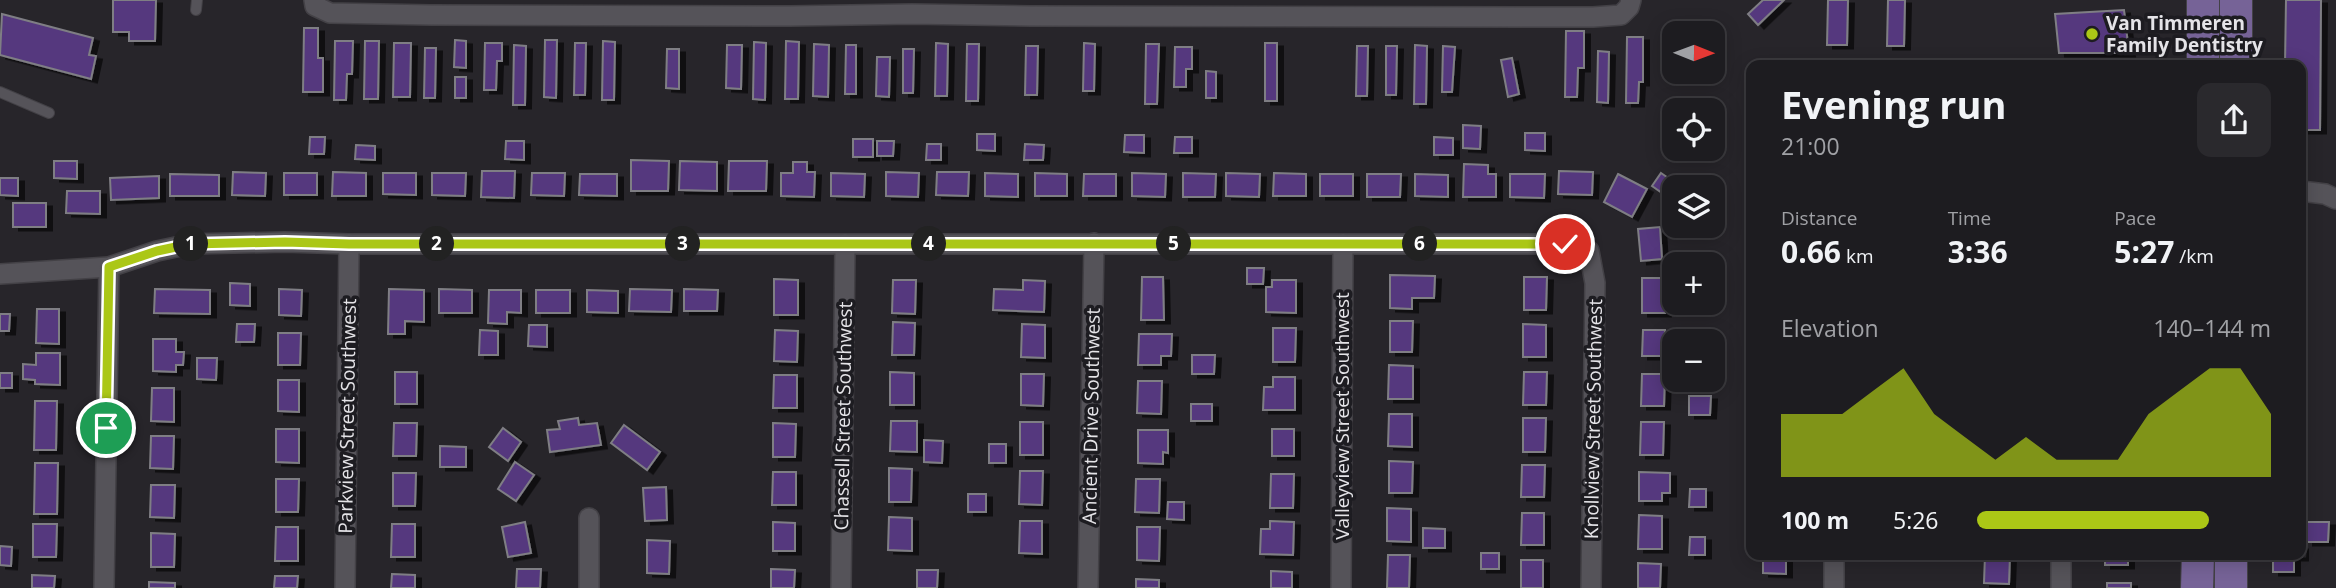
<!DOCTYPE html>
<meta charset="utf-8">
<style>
body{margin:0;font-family:"Open Sans",sans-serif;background:#2a292d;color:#f1f3f6;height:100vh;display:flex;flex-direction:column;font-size:26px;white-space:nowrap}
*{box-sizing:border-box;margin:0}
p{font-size:23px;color:#a0a1a5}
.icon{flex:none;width:38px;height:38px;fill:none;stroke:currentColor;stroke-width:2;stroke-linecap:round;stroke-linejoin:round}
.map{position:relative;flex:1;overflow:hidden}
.panel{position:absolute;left:1746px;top:60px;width:560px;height:500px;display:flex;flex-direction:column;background:#1d1c20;border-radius:14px;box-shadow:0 4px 18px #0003,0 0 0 2px #3b3a3e}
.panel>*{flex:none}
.needle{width:46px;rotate:91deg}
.buttons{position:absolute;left:1662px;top:21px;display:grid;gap:14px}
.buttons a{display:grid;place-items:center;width:63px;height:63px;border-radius:14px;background:#1d1c20;box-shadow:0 4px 18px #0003,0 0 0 2px #3b3a3e;font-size:35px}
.pin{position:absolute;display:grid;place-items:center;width:60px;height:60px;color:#fff;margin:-30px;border:4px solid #fff;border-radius:50%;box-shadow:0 2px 7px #0007}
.km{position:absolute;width:35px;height:35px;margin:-18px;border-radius:50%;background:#222;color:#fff;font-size:19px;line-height:35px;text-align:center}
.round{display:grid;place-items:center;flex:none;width:74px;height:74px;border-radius:14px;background:#2a292d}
.summary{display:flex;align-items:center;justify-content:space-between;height:119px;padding:0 35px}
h1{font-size:38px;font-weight:700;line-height:52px}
.figures{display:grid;grid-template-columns:repeat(3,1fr);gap:10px;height:119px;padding:7px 35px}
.figures div{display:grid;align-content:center}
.figures b{font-size:30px;font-weight:700}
.figures small{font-size:19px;font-weight:400}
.figures p{font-size:19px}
.chart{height:196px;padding:14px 35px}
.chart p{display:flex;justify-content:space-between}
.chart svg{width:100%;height:126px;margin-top:7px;fill:#abc716;opacity:.7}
ul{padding:0 35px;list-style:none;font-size:23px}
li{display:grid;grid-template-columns:112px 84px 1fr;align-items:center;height:52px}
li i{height:18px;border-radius:9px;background:#abc716}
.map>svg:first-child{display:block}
.building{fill:#54397e;stroke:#7f7e84;stroke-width:2;filter:url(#shadow)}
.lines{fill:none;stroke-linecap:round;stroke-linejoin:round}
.lane-casing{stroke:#434146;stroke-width:12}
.street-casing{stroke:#434146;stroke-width:22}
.primary-casing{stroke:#434146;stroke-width:34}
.lane{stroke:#555359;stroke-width:10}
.street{stroke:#555359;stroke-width:19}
.primary{stroke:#766397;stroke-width:32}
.route-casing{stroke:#fff;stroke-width:14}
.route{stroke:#abc716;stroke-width:9}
.poi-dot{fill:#abc716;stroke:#1d1c21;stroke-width:2.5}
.labels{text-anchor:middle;stroke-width:7;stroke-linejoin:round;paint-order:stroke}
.poi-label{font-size:19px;font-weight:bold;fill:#e5e4e8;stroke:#1d1c21;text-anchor:start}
.street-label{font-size:19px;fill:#e5e4e8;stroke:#1d1c21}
</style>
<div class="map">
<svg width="2336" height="588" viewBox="0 0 2336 588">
<defs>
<filter id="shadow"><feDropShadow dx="6" dy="3.5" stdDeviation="0" flood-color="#0009"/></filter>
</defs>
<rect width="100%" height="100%" fill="#27252a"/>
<!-- building -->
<g class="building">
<polygon points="113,0 156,0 155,41 129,41 129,32 113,32"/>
<polygon points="1763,0 1784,0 1758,25 1748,14"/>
<polygon points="1828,0 1848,0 1847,45 1827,45"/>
<polygon points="1888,0 1905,0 1904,46 1887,46"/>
<polygon points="2286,0 2321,0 2320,130 2301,130 2301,65 2285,65"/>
<polygon points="2124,10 2129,53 2059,53 2055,14"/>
<polygon points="2,14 93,38 89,55 96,56 91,79 0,55"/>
<polygon points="304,28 318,28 318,58 323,58 323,92 303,92"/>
<polygon points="1566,31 1584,31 1584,68 1578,68 1577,97 1565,97"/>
<polygon points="1627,37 1643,37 1643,82 1639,82 1638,103 1626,103"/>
<polygon points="455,40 466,41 466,68 454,67"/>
<polygon points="545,40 557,40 556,98 544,97"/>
<polygon points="335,41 353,41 352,74 347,74 346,100 334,100"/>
<polygon points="365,41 379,41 378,99 364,99"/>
<polygon points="603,41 615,42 614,100 602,100"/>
<polygon points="786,41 799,42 798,99 785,99"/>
<polygon points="754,42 766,43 765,100 753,99"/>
<polygon points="394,43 411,43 410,97 393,97"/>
<polygon points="485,43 502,43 502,61 497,61 496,90 484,90"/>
<polygon points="575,43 586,43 585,95 574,95"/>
<polygon points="936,43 948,44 947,96 935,96"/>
<polygon points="1084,43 1095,44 1094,91 1083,91"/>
<rect x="1265" y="43" width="12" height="58"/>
<polygon points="814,44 829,45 828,97 813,96"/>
<polygon points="967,44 979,44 978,101 966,101"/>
<polygon points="1146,44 1159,44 1157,104 1145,104"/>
<polygon points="514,45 526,46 525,105 513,105"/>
<polygon points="727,45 742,45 741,89 726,88"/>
<polygon points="846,45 856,45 856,94 845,94"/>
<polygon points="1415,45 1427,46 1426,104 1414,104"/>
<polygon points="1026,46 1038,46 1037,95 1025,95"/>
<polygon points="1357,46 1368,46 1367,96 1356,96"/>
<polygon points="1386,46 1397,46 1396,95 1386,95"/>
<polygon points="1443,46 1455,47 1452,92 1442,92"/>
<polygon points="1175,47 1192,47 1192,69 1186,69 1186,87 1174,87"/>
<polygon points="425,48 436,48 435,98 424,98"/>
<polygon points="667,49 679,49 679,89 666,88"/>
<polygon points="903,49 914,49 913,93 903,93"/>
<polygon points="1598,51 1609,52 1608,103 1597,102"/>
<polygon points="877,57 890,57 889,97 876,96"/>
<polygon points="1512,58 1519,94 1508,97 1501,60"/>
<polygon points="1206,71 1216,72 1216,98 1206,98"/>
<rect x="455" y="77" width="11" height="21"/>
<polygon points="1463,125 1481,126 1480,149 1463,148"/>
<polygon points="1525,133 1545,133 1545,151 1525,150"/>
<polygon points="977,134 995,134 995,151 977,150"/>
<polygon points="1125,135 1144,135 1144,153 1124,152"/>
<polygon points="310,137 325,137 324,154 309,154"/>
<polygon points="1175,137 1192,137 1192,153 1174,153"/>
<polygon points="1434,137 1453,138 1453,155 1434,155"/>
<rect x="853" y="139" width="20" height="18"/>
<polygon points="506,141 524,141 524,160 505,159"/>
<polygon points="877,141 894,141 893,156 877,156"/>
<polygon points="927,144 941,144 941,160 926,160"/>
<polygon points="1025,144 1044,145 1043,160 1024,160"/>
<polygon points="356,145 375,146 375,160 355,159"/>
<polygon points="631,160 669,161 668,191 631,191"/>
<polygon points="54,161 77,161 77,179 54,178"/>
<polygon points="680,161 717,162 717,191 679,190"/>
<polygon points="729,161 767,161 766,191 728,191"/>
<polygon points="793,162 807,162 807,172 815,172 814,197 781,196 781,173 793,173"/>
<polygon points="1464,164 1488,165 1488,174 1496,174 1496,197 1463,197"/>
<polygon points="482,171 515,171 514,198 481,197"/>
<polygon points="1559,171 1593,172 1592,195 1558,194"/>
<polygon points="233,172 266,173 265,196 232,195"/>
<polygon points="333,172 366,173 366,196 332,196"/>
<polygon points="886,172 919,173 918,197 886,196"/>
<polygon points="937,172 969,172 968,196 936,195"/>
<rect x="284" y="173" width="33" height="22"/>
<polygon points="383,173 416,173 416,195 383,194"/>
<polygon points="432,173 466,173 465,196 432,195"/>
<polygon points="532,173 565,173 564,196 531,195"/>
<polygon points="831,173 865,174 864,197 831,196"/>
<polygon points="985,173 1018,174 1018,197 985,196"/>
<polygon points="1035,173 1067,174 1067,196 1035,196"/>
<polygon points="1132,173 1166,174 1165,197 1132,196"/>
<polygon points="1183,173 1216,174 1215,197 1183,197"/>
<polygon points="1226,173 1260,174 1259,197 1226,196"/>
<polygon points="1274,173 1306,174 1306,196 1273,196"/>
<polygon points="1661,173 1674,182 1665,195 1652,186"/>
<polygon points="170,174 219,175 219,196 170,196"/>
<polygon points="580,174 617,174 617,196 579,195"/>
<polygon points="1084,174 1116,174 1116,196 1083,196"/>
<rect x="1320" y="174" width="33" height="22"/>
<polygon points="1367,174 1401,174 1400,197 1367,197"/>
<polygon points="1415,174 1448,175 1448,197 1415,196"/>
<polygon points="1510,174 1545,174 1544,198 1510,197"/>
<polygon points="1618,174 1647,189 1632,217 1604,202"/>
<polygon points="159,176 159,198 111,200 110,178"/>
<polygon points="0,178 18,178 18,196 0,195"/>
<polygon points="67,191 100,191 100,214 66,213"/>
<rect x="13" y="203" width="33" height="24"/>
<polygon points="1660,227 1662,259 1641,261 1638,229"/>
<polygon points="1247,268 1264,268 1263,284 1247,284"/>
<polygon points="1390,275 1435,276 1434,298 1412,298 1412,309 1390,308"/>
<polygon points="1142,277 1163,277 1164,320 1141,320"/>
<polygon points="1524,277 1547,277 1546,310 1524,310"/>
<polygon points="1642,278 1666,278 1665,313 1642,313"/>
<polygon points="774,279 798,280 798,315 774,315"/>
<polygon points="893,280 916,280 915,314 892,313"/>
<polygon points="1023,280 1045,281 1044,312 993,310 994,289 1023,290"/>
<polygon points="1272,280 1296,280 1296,313 1266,312 1266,287 1272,287"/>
<polygon points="230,283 250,284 250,306 230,305"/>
<polygon points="155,289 210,290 210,314 154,313"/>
<polygon points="279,289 302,290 301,316 279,315"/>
<polygon points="389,289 424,290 424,322 405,321 405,334 388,334"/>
<polygon points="439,289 472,290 472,313 439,313"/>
<polygon points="630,289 672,290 671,312 629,311"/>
<polygon points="684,289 718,290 717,311 684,311"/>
<polygon points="489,290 521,290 521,313 507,312 507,324 488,323"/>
<rect x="536" y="290" width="34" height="23"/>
<polygon points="587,290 618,291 618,313 587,312"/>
<polygon points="37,309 59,309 59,344 36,343"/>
<polygon points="0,314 10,314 9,331 0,331"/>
<polygon points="1390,321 1413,321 1412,352 1390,352"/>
<polygon points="893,322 915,323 914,355 892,355"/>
<polygon points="237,324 255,324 254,342 236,342"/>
<polygon points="1022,324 1045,325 1045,358 1021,357"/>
<polygon points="1523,324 1546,325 1546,357 1523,357"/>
<polygon points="529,325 547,325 547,347 528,346"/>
<polygon points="1273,328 1296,328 1295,362 1273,362"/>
<polygon points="480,330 498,331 498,355 479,355"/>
<polygon points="775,330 798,331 797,362 774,361"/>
<polygon points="1643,330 1665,330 1664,356 1642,356"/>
<polygon points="278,333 301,333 300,365 278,365"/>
<polygon points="1139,334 1172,334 1171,356 1161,356 1161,365 1138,365"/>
<polygon points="153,339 176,339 176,352 184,352 183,365 176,365 176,372 153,371"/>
<polygon points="36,353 60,353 60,385 35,384 35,380 23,379 23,364 36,365"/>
<polygon points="1192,355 1215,355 1214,374 1192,374"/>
<polygon points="197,358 217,358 216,380 197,379"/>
<polygon points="1389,365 1413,366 1413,399 1388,399"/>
<rect x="395" y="372" width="22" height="32"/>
<polygon points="890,372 914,373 914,405 890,405"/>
<polygon points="1524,372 1547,372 1546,405 1523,405"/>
<rect x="0" y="373" width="12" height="15"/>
<polygon points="1021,374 1044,374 1043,406 1021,405"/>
<polygon points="1642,374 1665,374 1664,406 1641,406"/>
<polygon points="774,375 797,375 797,408 773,408"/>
<polygon points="1273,377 1295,377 1295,410 1263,410 1264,387 1273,387"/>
<polygon points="278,380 299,380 299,412 278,411"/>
<polygon points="1138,381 1162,381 1161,414 1137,413"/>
<polygon points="152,388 174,388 174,422 151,421"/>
<polygon points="1689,396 1711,396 1710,415 1689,415"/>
<polygon points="35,401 57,401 56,450 34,450"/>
<rect x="1191" y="404" width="21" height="17"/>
<polygon points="1389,414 1412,414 1412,447 1388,446"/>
<polygon points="578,418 579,425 597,423 601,445 550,452 547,430 560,429 558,421"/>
<polygon points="1523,418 1546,418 1545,452 1523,452"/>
<polygon points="891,421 917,421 917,452 890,451"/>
<rect x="1020" y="422" width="23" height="33"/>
<polygon points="1641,422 1664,422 1663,455 1640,455"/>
<polygon points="394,423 417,423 416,456 393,456"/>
<polygon points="773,423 796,424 795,457 773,457"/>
<polygon points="624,425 660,452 647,470 611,443"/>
<polygon points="503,428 521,442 508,461 489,447"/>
<polygon points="276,429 299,429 299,463 276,462"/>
<rect x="1272" y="429" width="22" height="27"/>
<polygon points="1138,430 1168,430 1168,453 1163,452 1163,464 1138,463"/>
<polygon points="151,436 174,436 173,469 150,468"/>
<polygon points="924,440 943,441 942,463 924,462"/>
<rect x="989" y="444" width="17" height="19"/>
<polygon points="440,446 466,447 466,467 440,467"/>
<polygon points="1389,461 1413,462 1412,493 1389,493"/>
<polygon points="515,462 534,475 516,501 498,489"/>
<polygon points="35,463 58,463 57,514 34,514"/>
<polygon points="1522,465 1545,465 1544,497 1521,497"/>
<polygon points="889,468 912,469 911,502 889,502"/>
<polygon points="1020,471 1043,471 1042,505 1019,504"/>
<polygon points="773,472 796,472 796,505 772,505"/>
<polygon points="1639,472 1670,473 1670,493 1662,493 1662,501 1639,501"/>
<polygon points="393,473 416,473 415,506 393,506"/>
<polygon points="1271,474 1294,474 1293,508 1270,508"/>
<polygon points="276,479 299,479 298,512 276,512"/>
<polygon points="1136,479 1160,479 1159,513 1135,512"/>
<polygon points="151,485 175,485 174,518 150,517"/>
<polygon points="666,487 667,520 645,521 643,488"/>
<polygon points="1690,489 1706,489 1706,507 1689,507"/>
<rect x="968" y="494" width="18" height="18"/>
<polygon points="1168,502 1184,502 1184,520 1167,519"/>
<polygon points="1387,508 1411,509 1411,542 1387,541"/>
<polygon points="1522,513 1544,513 1544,545 1521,545"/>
<polygon points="1639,515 1662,516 1662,549 1638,549"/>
<polygon points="889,517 912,518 912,551 888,550"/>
<polygon points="1020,521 1042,521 1042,554 1019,553"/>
<polygon points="1270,521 1294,522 1293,555 1260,554 1261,529 1270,529"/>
<polygon points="525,522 531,553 508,557 502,527"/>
<polygon points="773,522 795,523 795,551 773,551"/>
<polygon points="2307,522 2329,522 2328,542 2307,542"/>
<polygon points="33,524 57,524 56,557 33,557"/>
<polygon points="392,524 415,524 415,557 391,557"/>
<polygon points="276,527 298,527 298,561 275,561"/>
<polygon points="1137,527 1160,527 1159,561 1137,560"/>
<polygon points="1423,528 1445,529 1445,548 1423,548"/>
<polygon points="151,533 175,534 174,567 151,567"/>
<polygon points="1690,537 1705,537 1705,555 1689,555"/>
<polygon points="647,540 670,541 669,574 647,573"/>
<polygon points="2302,545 2302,557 2294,557 2294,572 2273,572 2273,555 2301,555"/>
<polygon points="0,546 12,547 11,566 0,565"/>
<rect x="1481" y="553" width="18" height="16"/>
<polygon points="1388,555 1410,555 1409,588 1387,588"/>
<polygon points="1763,555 1786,555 1786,574 1763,573"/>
<polygon points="1985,555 2010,555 2009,584 1984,583"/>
<rect x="2105" y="555" width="23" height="10"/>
<rect x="1521" y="560" width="22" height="28"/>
<polygon points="1638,563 1661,564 1660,588 1638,588"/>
<polygon points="517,569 541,569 540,588 516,588"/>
<polygon points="771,569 795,570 794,588 771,588"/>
<polygon points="917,570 938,570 937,588 917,588"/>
<polygon points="1271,571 1292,572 1292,588 1271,588"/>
<polygon points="392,574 415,575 415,588 391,588"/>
<polygon points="32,575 55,576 54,588 32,588"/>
<polygon points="275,576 298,576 297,588 274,588"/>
<polygon points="1136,579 1159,580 1159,588 1136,588"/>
<polygon points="149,582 175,583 175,588 149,588"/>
<rect x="2107" y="583" width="24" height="5"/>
</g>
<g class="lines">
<!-- lane casing -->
<g class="lane-casing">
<g id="lane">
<polyline points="196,10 197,0"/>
<polyline points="0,92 49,113"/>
</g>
</g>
<!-- street casing -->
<g class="street-casing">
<g id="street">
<polyline points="314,0 315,6 330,13 431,15 790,16 912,14 1031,16 1593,17 1621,15 1629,7 1631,0"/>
<polyline points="2301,191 2325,194 2336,199"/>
<polyline points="0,274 109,267 157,251 190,244 285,242 349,244 1565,244 1589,251 1595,283 1591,588"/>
<polyline points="589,518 589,588"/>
<polyline points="104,588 109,267"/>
<polyline points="345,588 349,244"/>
<polyline points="841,588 845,244"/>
<polyline points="1088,588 1094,243"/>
<polyline points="1341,588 1343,244"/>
<polyline points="1834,588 1834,555"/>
<polyline points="2061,588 2061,555"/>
</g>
</g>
<!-- primary casing -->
<g class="primary-casing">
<g id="primary">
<polyline points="2203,65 2203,0"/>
<polyline points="2236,65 2236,0"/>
<polyline points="2197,588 2198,555"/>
<polyline points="2231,588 2231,555"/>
</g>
</g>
<!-- lane -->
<use href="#lane" class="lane"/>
<!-- street -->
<use href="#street" class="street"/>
<!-- primary -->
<use href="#primary" class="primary"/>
</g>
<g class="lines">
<!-- route casing -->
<g class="route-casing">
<polyline id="route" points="106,428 109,267 157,251 190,244 285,242 349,244 1565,244"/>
</g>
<!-- route -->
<use href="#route" class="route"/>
</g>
<!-- markers -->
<circle class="poi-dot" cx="2092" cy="34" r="7"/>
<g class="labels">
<!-- poi labels -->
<g class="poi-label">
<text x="2106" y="30">Van Timmeren<tspan x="2106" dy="22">Family Dentistry</tspan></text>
</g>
<!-- street labels -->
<g class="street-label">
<text transform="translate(347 416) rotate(-89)" y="7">Parkview Street Southwest</text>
<text transform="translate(843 416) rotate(-89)" y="7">Chassell Street Southwest</text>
<text transform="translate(1091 416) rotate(-89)" y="7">Ancient Drive Southwest</text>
<text transform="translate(1342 416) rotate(-90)" y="7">Valleyview Street Southwest</text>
<text transform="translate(1593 419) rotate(-89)" y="7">Knollview Street Southwest</text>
</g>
</g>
</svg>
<div class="buttons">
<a><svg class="needle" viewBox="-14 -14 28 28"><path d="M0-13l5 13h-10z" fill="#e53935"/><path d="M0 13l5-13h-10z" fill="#a0a1a5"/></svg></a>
<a><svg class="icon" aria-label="locate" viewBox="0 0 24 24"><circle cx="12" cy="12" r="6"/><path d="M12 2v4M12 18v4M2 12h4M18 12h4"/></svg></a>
<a><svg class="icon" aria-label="layers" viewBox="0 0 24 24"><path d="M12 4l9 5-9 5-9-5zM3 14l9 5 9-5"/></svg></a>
<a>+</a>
<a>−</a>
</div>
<div class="pin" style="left:106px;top:428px;background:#1e9e55"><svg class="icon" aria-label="arrive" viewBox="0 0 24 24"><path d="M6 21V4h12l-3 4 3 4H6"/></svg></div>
<div class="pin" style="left:1565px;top:244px;background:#d93025"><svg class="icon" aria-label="check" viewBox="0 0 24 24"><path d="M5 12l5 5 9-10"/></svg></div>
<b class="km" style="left:191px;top:244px">1</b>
<b class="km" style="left:437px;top:244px">2</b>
<b class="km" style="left:683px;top:244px">3</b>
<b class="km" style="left:929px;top:244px">4</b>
<b class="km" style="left:1174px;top:244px">5</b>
<b class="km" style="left:1420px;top:244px">6</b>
<section class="panel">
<div class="summary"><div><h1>Evening run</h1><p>21:00</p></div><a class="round"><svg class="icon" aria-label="share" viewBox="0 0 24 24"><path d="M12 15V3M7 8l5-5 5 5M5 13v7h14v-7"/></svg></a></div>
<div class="figures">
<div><p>Distance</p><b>0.66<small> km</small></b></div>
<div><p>Time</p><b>3:36</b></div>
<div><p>Pace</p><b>5:27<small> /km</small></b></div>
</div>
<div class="chart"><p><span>Elevation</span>140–144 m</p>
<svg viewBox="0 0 160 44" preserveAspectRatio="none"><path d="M0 44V22L10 22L20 22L30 14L40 6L50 22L60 30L70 38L80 30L90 38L100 38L110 38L120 22L130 14L140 6L150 6L160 22V44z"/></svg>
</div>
<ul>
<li><b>100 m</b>5:26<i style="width:79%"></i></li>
</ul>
</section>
</div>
